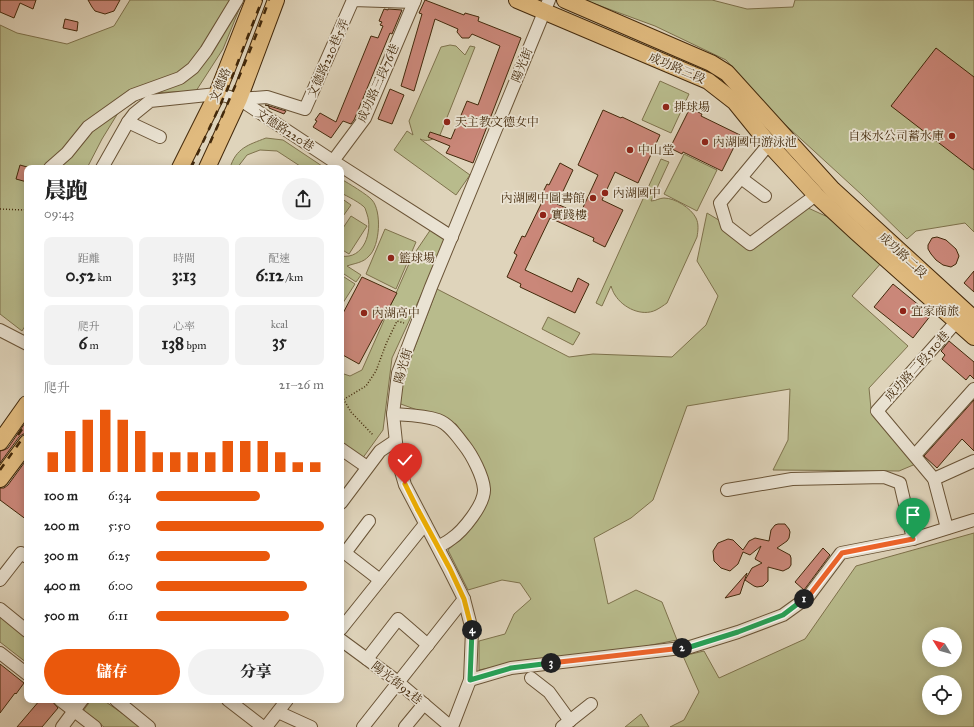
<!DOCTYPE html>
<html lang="zh-TW">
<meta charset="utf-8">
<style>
body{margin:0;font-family:"IM FELL Great Primer","Noto Serif TC",serif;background:#f2f2f2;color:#222;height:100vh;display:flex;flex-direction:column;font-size:15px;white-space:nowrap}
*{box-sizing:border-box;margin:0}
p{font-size:13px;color:#767676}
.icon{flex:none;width:22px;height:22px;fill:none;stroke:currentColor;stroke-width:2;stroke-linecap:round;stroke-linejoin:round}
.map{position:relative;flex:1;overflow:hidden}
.details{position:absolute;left:24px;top:165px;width:320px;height:538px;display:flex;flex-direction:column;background:#fff;border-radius:8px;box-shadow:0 2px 10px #0003}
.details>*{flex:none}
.needle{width:26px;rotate:307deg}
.controls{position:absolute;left:922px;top:627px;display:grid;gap:8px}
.controls a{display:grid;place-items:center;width:40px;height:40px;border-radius:50%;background:#fff;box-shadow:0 2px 10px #0003;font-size:20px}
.pin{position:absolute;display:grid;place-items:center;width:34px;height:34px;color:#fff;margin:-41px -17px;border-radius:50% 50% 50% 0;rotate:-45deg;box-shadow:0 0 4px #0007}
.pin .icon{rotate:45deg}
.km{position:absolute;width:20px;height:20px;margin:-10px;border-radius:50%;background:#222;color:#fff;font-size:11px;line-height:20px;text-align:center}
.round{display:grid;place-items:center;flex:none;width:42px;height:42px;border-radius:21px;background:#f2f2f2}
.overview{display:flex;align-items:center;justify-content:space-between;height:68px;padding:0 20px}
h1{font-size:22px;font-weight:800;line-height:30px}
.stats{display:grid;grid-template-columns:repeat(3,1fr);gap:6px;height:68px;padding:4px 20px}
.stats div{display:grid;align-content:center;border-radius:8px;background:#f2f2f2;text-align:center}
.stats b{font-size:17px;font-weight:800}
.stats small{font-size:11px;font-weight:400}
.stats p{font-size:11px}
.chart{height:112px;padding:8px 20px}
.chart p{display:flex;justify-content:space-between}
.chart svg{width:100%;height:72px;margin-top:4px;stroke:#ea580c;stroke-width:6}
.primary-button{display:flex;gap:8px;margin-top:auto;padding:8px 20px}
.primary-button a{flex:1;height:46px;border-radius:24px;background:#ea580c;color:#fff;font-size:16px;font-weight:800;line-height:46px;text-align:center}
.primary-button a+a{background:#f2f2f2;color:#222}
ul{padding:0 20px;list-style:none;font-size:13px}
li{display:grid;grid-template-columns:64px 48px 1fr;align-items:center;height:30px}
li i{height:10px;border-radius:5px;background:#ea580c}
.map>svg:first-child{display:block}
.green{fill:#b8bb8c;stroke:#7e724c;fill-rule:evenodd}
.building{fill:#ca8779;stroke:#43290b}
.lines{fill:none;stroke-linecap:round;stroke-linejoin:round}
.minor-casing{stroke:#6a5437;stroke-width:14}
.major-casing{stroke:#43290b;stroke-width:18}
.path{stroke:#43290b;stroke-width:1.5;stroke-dasharray:1 2;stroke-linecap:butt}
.minor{stroke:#eae3d3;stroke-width:12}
.major{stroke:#e0ba7e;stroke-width:16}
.rail{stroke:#43290b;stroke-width:2.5;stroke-dasharray:7 7;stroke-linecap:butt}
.split-1-casing{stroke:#fff;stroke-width:8}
.split-2-casing{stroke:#fff;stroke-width:8}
.split-3-casing{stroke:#fff;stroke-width:8}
.split-4-casing{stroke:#fff;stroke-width:8}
.split-5-casing{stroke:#fff;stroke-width:8}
.split-6-casing{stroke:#fff;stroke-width:8}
.split-1{stroke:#f0652b;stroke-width:5}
.split-2{stroke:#22a559;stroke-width:5}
.split-3{stroke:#f0652b;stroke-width:5}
.split-4{stroke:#22a559;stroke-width:5}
.split-5{stroke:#f5b400;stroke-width:5}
.split-6{stroke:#f5b400;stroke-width:5}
.poi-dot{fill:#8f2418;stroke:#eae3d3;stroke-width:1.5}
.labels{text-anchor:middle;stroke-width:3.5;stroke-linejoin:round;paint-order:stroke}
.street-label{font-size:12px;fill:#43290b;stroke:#eae3d3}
.poi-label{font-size:12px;fill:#43290b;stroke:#eae3d3;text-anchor:start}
</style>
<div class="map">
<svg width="974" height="727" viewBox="0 0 974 727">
<rect width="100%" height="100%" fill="#dfd4bb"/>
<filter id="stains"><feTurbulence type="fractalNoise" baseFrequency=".005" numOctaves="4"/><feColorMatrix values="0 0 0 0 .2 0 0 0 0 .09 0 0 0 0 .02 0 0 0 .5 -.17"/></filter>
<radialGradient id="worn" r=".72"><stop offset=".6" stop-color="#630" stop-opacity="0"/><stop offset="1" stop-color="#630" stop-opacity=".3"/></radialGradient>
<!-- green -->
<g class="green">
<polygon points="130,0 243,0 223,49 196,91 148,93 118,113 102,139 87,168 27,168 27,323 22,331 0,314 0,25 17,33 67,44 114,26"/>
<polygon points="588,0 712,0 747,9 793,7 795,0 974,0 974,232 965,223 916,231 907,239 862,195 778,118 726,60 655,26 587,1"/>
<path d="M450,45L456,46L465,55L470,46L475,47L440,135C433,140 427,142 420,139L470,175L456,195L394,150L407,131L413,135L409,121L441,47Z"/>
<polygon points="660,81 689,94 671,133 642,120"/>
<path d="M266,138L283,140L325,168H303L277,151L260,150L247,155L237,168H230C236,148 248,145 266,138Z"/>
<polygon points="684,154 717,170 697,211 664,194"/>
<path d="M661,159L669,162L651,201C655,201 660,198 664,198C675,198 691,208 696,218C699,224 698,231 697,237L667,303C664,305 660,308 656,310C642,317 623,308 615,295C613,292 612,289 611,286L602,306L596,303Z"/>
<path d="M341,179C348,183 368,195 372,200C382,211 380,246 369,256C363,263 355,263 347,266L361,275L356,282L341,272V256C364,260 373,231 367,214C366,212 366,210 365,208C361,203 347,196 341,193Z"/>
<polygon points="341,198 351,205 341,219"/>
<polygon points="806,207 843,224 882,262 852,296 908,346 869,388 871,409 918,463 899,471 773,470 788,440 790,389 687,406 653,500 631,518 594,538 608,604 636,590 662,602 677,640 631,649 518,662 479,670 479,641 505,634 514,614 531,599 520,583 502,580 468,590 448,550 459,540 487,488 474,449 456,424 398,403 405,373 437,289 569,357 593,354 672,357 706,325 718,296 697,261 707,213 757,243"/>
<polygon points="351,216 367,226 349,254 341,249 341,231"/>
<polygon points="385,229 416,242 396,289 366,274"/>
<polygon points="431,229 447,239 392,358 383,430 362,459 341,444 341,373 350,376 362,370 412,257"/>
<polygon points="341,275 355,284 341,306"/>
<polygon points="548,317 580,333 573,345 542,329"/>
<path d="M974,533V727H670L684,720L699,692L683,656L704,651L719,678L805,639L856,566ZM929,634H955V660H929ZM929,682H955V708H929Z"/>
<polygon points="0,616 27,637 27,663 0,642"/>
<polygon points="91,700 103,700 142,727 104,727 83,711"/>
<polygon points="641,714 649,727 625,727"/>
</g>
<!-- building -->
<g class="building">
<polygon points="0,0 36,0 33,9 20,3 14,18 0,12"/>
<polygon points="88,0 120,0 114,11 105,14 95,11 92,7"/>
<polygon points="425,0 464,15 465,13 479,17 478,21 521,38 473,163 446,153 450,146 428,137 430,132 451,139 467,101 478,105 500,46 472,34 469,38 462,38 457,32 458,29 435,19 414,91 401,86 422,14 419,13"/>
<polygon points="384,9 388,10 388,9 402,10 392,34 390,33 354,120 351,124 343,121 331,138 313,127 317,121 315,120 320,113 336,122 371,36 378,38 383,26 380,25 382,22 379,21"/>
<polygon points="65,19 78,22 77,31 63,28"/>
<polygon points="936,48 974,77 974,170 891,106"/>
<polygon points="390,89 404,95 392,124 378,119"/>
<polygon points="265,105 266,105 286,111 284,114 269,108 269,106"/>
<polygon points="690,108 702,114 701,116 740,135 722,171 683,152 682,154 670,148"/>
<polygon points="603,110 621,118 622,117 660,135 638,183 615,172 602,200 623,210 605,247 593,241 594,238 550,218 525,270 572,292 578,278 589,284 575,313 520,287 521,284 507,277 517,255 514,253 522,236 525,237 542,202 539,200 547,184 549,185 560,163 573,170 557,204 580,214 598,175 578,165"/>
<polygon points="20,165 27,167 27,182 16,179"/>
<polygon points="937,237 946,240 956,249 959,256 956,264 951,267 943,265 936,260 931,254 928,249 928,245 932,238"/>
<polygon points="974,271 974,292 964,283"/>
<polygon points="362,277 397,293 359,364 341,354 341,317"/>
<polygon points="893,284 931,315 913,338 874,307"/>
<polygon points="949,341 974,362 974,379 970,375 966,380 942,359 945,355 941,351"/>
<polygon points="974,400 974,451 962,439 937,468 924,456"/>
<polygon points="27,420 27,434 23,434 19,437 0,463 0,451 4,450 8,448"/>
<polygon points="27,459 27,520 0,500 0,488 4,488 8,485"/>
<polygon points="778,524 785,524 789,529 790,532 789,538 787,541 777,548 790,555 791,558 791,565 789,568 783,571 768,567 768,581 763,586 757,587 754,586 745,580 752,568 762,563 755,559 761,546 750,555 743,552 738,564 730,571 721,568 714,561 713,551 718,543 728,539 733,540 743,550 749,541 755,538 769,541 771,530 775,525"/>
<polygon points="823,548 830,555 804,590 795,582"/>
<polygon points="747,573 740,594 725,598"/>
<polygon points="0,664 24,683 16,694 15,693 0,713"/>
<polygon points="40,700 51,700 58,708 42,727 17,727"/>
</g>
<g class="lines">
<!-- minor casing -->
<g class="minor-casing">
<g id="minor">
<polyline points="239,99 267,97 305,109 353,0 414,2"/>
<polyline points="128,122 160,137"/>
<polyline points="769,144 720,203 727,226 750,244 816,195"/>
<polyline points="333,161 365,118 415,0"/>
<polyline points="50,168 67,153 88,127 133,95 180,78 193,68 206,51 237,0"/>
<polyline points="102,168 128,122 134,114 150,101 217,94 239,99 333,161 452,237"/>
<polyline points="741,178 765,196"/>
<polyline points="0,330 27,344"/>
<path d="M393,414C408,415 424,415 438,420C449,424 457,436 464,445C472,455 483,476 484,489C485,504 463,531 451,539C447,542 443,544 438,547"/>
<polyline points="341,449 367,467"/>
<polyline points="915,455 974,389"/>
<polyline points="934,479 974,461"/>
<polyline points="727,490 792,479 884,477 900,483 913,539"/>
<polyline points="341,503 380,451 395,441"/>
<polyline points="369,521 345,553 380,580"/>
<polyline points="947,528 934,479 877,411 957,321"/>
<polyline points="0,580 21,553 27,557"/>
<polyline points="0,609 27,631"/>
<polyline points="341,629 425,524"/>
<polyline points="341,640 398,682 451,727"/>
<polyline points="0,653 27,674"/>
<polyline points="367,659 398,619 428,645"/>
<polyline points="531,678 549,692 570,721"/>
<polyline points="470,680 511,668 690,647 738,632 783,615 808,597 841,553 913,539 974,520"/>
<polyline points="60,700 95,727"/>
<polyline points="116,700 149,727"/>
<polyline points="228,700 263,727"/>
<polyline points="278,712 311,727"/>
<polyline points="62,727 82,700"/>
<polyline points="266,727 287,700"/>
<polyline points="363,727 464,599"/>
<polyline points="405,727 424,704"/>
<polyline points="452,727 470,680 472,630 464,599 449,569 405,485 398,461 393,414 398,373 431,287 549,0"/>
<polyline points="562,727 591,704"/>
</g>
</g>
<!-- major casing -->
<g class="major-casing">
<g id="major">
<polyline points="517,0 708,81 735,102 769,144 816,195 856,232 974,337"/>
<polyline points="565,0 711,63 727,73 833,190 974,319"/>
<polyline points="180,168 217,94 254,0"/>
<polyline points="207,168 239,99 276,0"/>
<polyline points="0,442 27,404"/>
<polyline points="0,479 27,443"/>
</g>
</g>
<!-- path -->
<g class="path">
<polyline points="0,209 24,210 27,208"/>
<polyline points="341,397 344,400 351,412 373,435"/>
<polyline points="341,401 366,386 376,371 386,344 397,321 404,323"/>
</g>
<!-- minor -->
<use href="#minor" class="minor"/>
<!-- major -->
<use href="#major" class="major"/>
<!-- rail -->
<g class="rail">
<path d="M210,143C231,96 252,49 269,0"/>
<polyline points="191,168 227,90 262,0"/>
<polyline points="18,435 27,422"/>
<polyline points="0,470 27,432"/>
</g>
</g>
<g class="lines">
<!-- split-1 casing -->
<g class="split-1-casing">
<polyline id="split-1" points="804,599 808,597 842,553 913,539"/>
</g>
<!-- split-2 casing -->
<g class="split-2-casing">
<polyline id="split-2" points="682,648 690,647 738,632 783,615 804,599"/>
</g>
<!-- split-3 casing -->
<g class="split-3-casing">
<polyline id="split-3" points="551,663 682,648"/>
</g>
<!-- split-4 casing -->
<g class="split-4-casing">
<polyline id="split-4" points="472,630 470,680 511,668 551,663"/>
</g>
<!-- split-5 casing -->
<g class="split-5-casing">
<polyline id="split-5" points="418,510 450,569 464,599 472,630"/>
</g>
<!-- split-6 casing -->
<g class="split-6-casing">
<polyline id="split-6" points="405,484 418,510"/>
</g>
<!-- split-1 -->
<use href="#split-1" class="split-1"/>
<!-- split-2 -->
<use href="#split-2" class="split-2"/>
<!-- split-3 -->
<use href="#split-3" class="split-3"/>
<!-- split-4 -->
<use href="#split-4" class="split-4"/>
<!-- split-5 -->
<use href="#split-5" class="split-5"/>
<!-- split-6 -->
<use href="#split-6" class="split-6"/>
</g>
<!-- markers -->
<g class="poi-dot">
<circle cx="666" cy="107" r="4"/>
<circle cx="447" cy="122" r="4"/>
<circle cx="952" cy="136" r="4"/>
<circle cx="705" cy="142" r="4"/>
<circle cx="630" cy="150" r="4"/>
<circle cx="605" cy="193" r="4"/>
<circle cx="593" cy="198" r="4"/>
<circle cx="543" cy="215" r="4"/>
<circle cx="391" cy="258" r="4"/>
<circle cx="903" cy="311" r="4"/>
<circle cx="364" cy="313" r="4"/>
</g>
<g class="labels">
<!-- street labels -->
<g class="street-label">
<text transform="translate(328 58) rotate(-66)" y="4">文德路220巷5弄</text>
<text transform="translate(522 65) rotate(-68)" y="4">陽光街</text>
<text transform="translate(677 68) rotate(23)" y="4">成功路三段</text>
<text transform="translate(378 83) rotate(-66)" y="4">成功路三段76巷</text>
<text transform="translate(220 85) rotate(-67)" y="4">文德路</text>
<text transform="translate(285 130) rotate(33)" y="4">文德路220巷</text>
<text transform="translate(903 255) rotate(43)" y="4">成功路二段</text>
<text transform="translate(403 366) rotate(-74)" y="4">陽光街</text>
<text transform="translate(917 366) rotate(-48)" y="4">成功路二段510巷</text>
<text transform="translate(397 683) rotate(38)" y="4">陽光街92巷</text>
</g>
<!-- poi labels -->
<g class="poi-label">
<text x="674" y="111">排球場</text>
<text x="455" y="126">天主教文德女中</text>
<text x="944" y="140" text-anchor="end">自來水公司蓄水庫</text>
<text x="713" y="146">內湖國中游泳池</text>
<text x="638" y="154">中山堂</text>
<text x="613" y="197">內湖國中</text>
<text x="585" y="202" text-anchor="end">內湖國中圖書館</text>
<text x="551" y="219">實踐樓</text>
<text x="399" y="262">籃球場</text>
<text x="911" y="315">宜家商旅</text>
<text x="372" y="317">內湖高中</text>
</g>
</g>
<rect width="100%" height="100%" filter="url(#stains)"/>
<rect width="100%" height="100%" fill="url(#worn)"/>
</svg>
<div class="controls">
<a><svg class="needle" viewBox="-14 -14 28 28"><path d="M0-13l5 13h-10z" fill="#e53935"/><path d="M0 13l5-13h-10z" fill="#767676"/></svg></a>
<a><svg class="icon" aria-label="locate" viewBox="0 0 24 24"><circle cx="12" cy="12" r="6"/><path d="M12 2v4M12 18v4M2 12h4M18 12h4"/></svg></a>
</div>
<div class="pin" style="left:913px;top:539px;background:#1e9e55"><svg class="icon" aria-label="arrive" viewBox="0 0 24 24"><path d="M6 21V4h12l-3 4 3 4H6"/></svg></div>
<div class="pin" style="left:405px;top:484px;background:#d93025"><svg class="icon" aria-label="check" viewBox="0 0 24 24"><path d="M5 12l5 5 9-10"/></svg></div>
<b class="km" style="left:804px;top:599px">1</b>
<b class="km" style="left:682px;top:648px">2</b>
<b class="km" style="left:551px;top:663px">3</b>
<b class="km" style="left:472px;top:630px">4</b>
<section class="details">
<div class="overview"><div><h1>晨跑</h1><p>09:43</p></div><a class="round"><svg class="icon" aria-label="share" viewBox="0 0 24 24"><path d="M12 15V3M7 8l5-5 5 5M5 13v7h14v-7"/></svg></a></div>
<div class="stats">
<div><p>距離</p><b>0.52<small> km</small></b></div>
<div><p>時間</p><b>3:13</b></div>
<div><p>配速</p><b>6:12<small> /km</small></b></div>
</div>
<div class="stats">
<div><p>爬升</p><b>6<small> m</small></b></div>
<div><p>心率</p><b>138<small> bpm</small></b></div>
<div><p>kcal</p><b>35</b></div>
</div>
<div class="chart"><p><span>爬升</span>21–26 m</p>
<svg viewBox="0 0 160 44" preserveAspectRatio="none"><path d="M5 44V32M15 44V19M25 44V12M35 44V6M45 44V12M55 44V19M65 44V32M75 44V32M85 44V32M95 44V32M105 44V25M115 44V25M125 44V25M135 44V32M145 44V38M155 44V38"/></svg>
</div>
<ul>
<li><b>100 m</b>6:34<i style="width:62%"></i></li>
<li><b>200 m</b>5:50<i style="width:100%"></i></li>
<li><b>300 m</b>6:25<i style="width:68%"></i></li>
<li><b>400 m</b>6:00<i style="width:90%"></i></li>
<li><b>500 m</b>6:11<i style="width:79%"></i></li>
</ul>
<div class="primary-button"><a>儲存</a><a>分享</a></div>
</section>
</div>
